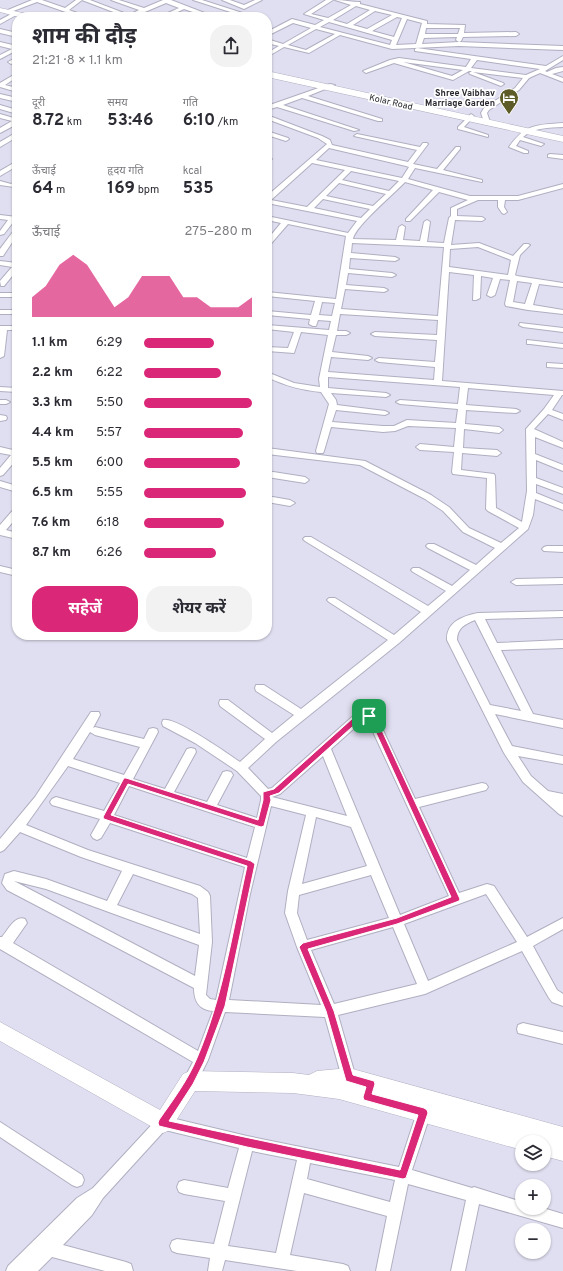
<!DOCTYPE html>
<html lang="hi">
<meta charset="utf-8">
<style>
body{margin:0;font-family:Overpass,"Noto Sans Devanagari",sans-serif;background:#f2f2f3;color:#2b2b33;height:100vh;display:flex;flex-direction:column;font-size:15px;white-space:nowrap}
*{box-sizing:border-box;margin:0}
p{font-size:13px;color:#7c7c81}
.icon{flex:none;width:22px;height:22px;fill:none;stroke:currentColor;stroke-width:2;stroke-linecap:round;stroke-linejoin:round}
.map{position:relative;flex:1;overflow:hidden}
.sheet{position:absolute;left:12px;top:12px;width:260px;height:628px;display:flex;flex-direction:column;background:#fff;border-radius:16px;box-shadow:0 1px 3px #0004}
.sheet>*{flex:none}
.tools{position:absolute;left:515px;top:1135px;display:grid;gap:8px}
.tools a{display:grid;place-items:center;width:36px;height:36px;border-radius:50%;background:#fff;box-shadow:0 1px 3px #0004;font-size:20px}
.pin{position:absolute;display:grid;place-items:center;width:34px;height:34px;color:#fff;margin:-17px;border-radius:8px;box-shadow:0 2px 6px #0006}
.round{display:grid;place-items:center;flex:none;width:42px;height:42px;border-radius:16px;background:#f2f2f3}
.head{display:flex;align-items:center;justify-content:space-between;height:68px;padding:0 20px}
h1{font-size:22px;font-weight:700;line-height:30px}
.figures{display:grid;grid-template-columns:repeat(3,1fr);gap:6px;height:68px;padding:4px 20px}
.figures div{display:grid;align-content:center}
.figures b{font-size:17px;font-weight:700}
.figures small{font-size:11px;font-weight:400}
.figures p{font-size:11px}
.chart{height:112px;padding:8px 20px}
.chart p{display:flex;justify-content:space-between}
.chart svg{width:100%;height:72px;margin-top:4px;fill:#db2777;opacity:.7}
.cta{display:flex;gap:8px;margin-top:auto;padding:8px 20px}
.cta a{flex:1;height:46px;border-radius:16px;background:#db2777;color:#fff;font-size:16px;font-weight:700;line-height:46px;text-align:center}
.cta a+a{background:#f2f2f3;color:#2b2b33}
ul{padding:0 20px;list-style:none;font-size:13px}
li{display:grid;grid-template-columns:64px 48px 1fr;align-items:center;height:30px}
li i{height:10px;border-radius:5px;background:#db2777}
.map>svg:first-child{display:block}
.lines{fill:none;stroke-linecap:round;stroke-linejoin:round}
.street-casing{stroke:#b0afc1;stroke-width:2}
.secondary-casing{stroke:#b0afc1;stroke-width:1}
.street{fill:#fff;fill-rule:evenodd}
.secondary{fill:#fff;fill-rule:evenodd}
.route{fill:#db2777;stroke:#fff;fill-rule:evenodd}
.labels{text-anchor:middle;stroke-width:3.5;stroke-linejoin:round;paint-order:stroke}
.far-poi-label{font-size:9px;font-weight:bold;fill:#29282f;stroke:#fff;text-anchor:end}
.far-street-label{font-size:9px;fill:#29282f;stroke:#fff}
</style>
<div class="map">
<svg width="563" height="1271" viewBox="0 0 563 1271">
<rect width="100%" height="100%" fill="#dfdff1"/>
<g class="lines">
<!-- street casing -->
<g class="street-casing">
<g id="street">
<polygon points="32,0 42,0 65,8 76,0 90,0 124,13 117,17 110,17 116,13 82,0 69,10 88,17 80,17 37,2 8,13 3,12"/>
<polygon points="111,0 119,0 144,8 163,0 171,0 215,17 207,17 184,9 167,17 159,17 179,8 166,3 133,17 125,17 139,10"/>
<polygon points="193,0 202,0 255,17 246,17"/>
<polygon points="222,0 230,0 244,5 255,0 262,0 244,9"/>
<path d="M326,0H333L311,14L328,18L351,5L335,0C344,0 352,2 360,2V4L427,21V24L465,25L464,33L516,32L519,34L516,36L463,37L461,41L459,42L456,40L457,37L424,38L422,44L459,42L563,46V50L459,46L392,49L340,35L309,53L284,47L267,57V53L279,46L267,43V39L283,44L311,28L293,23L267,36V32L292,19L315,25L324,20L304,14ZM356,6L370,10L347,24L333,20ZM375,11L392,15L367,29L353,25ZM397,17L402,18L394,37L372,31ZM407,19L422,23L416,44L396,45ZM329,22L392,40L390,45L320,27ZM426,28H460L458,34H425ZM316,29L335,34L306,50L288,45Z"/>
<polygon points="13,13 18,14 0,24 0,20"/>
<polygon points="0,29 17,33 17,37 0,33"/>
<polygon points="0,42 17,46 17,50 0,59 0,55 12,49 0,46"/>
<path d="M417,48L546,66L563,56V60L545,71L547,72L556,68L563,67V71L552,74L563,78V82L540,73L529,78L519,90L489,110L487,113L490,122L487,124L484,122L481,113L484,108L515,88L523,78L473,72L503,83L504,84L501,86L470,74L469,73L472,71H469L453,80L394,63L366,73L363,71L390,60L399,58L466,67L471,59L415,51V49ZM477,60L540,69L526,75L471,68ZM403,62L463,70L452,76Z"/>
<polygon points="17,57 17,61 11,64 8,62"/>
<polygon points="17,73 17,77 5,85 17,88 17,92 0,87 0,83"/>
<polygon points="330,84 335,85 308,96 382,119 382,121 378,121 302,98 283,105 359,130 354,131 277,107 267,110 267,106"/>
<polygon points="0,94 17,98 17,102 0,98"/>
<polygon points="0,105 17,110 17,114 0,109"/>
<polygon points="0,114 17,119 17,124 0,133 0,128 12,121 0,118"/>
<polygon points="471,114 474,116 464,127 488,135 488,137 458,129 458,127"/>
<path d="M267,115L322,136L330,140L332,145L408,162L417,150L354,136L357,134L420,147L423,143H427L428,144L413,164L437,169L456,147H460V149L443,170L482,180V182L415,168L408,179L470,196H518L563,184V188L518,200H505L504,207L507,212L504,214L502,213L498,207V200H478L457,209V216L482,217L485,219L482,221L455,220L451,245L479,243L513,256L524,244H528L530,245L520,255L515,275L517,276L563,283V287L539,284L533,305L563,310V314L528,310L506,306L505,304L510,280L500,279L495,295L491,297L487,295L493,278L481,276L480,298L476,300H473L474,275L449,272L442,381L563,391V395H562L552,410L563,414V420L548,414L534,429L563,442V448L535,437V454L563,465V471L536,460V478L563,488V494L536,484V493L563,504V510L535,499L533,515L528,529L399,643L276,742L248,768L268,789L272,788L352,717L365,711L376,715L415,799L482,783L486,784L488,787L486,790L419,807L459,893L487,884L494,886L527,937L563,918V929L533,946L557,990L563,994V1006L552,1002L549,998L522,951L425,994L338,1015L356,1078L354,1083L349,1084L344,1083L342,1078L325,1017L225,1012L208,1060L195,1086L190,1087L185,1086L183,1081L193,1062L0,949V937H2C8,930 15,915 25,919L27,923L13,943L198,1051L213,1011C199,1010 194,1001 194,988L7,890L2,883L5,874L14,871L46,879L107,901L122,871L81,857L20,832L4,850L0,852V839L35,797L91,712H99L100,715L93,728L95,727L144,739L149,729L153,728L157,729L158,732L133,779L165,789L187,749L191,748L195,749L196,752L174,792L207,802L223,772L227,771L231,772L233,775L217,805L257,818L261,800V796L237,771L195,743L163,726L162,723L163,720C175,716 228,754 240,762L265,739L220,706L219,703L220,700H228L272,733L294,715L256,691L255,688L256,685H264L301,709L388,640L329,602L327,600L329,598H335L394,635L421,612L305,541L303,539L305,537H311L428,606L446,591L413,572L411,570L413,568H419L452,586L470,570L428,548L426,546L428,544H434L476,565L495,548L463,532L443,511L425,499L360,465L267,454V448L365,461L431,495L449,507L469,528L501,543L519,528L488,511L486,509L487,478L453,474L452,472L454,452L420,450L416,447L420,444L454,447L456,428L408,426L395,431L383,432L331,427L324,451L323,453H317L316,451L329,404L321,392C301,390 286,386 267,377V372L294,383L320,387L319,379L328,335L301,332L294,353L267,351V347L288,348L294,332L267,329V325L329,330L331,321L318,320L316,326H313L309,324L310,319L267,315V311L311,315L315,301L267,296V292L336,299L346,236L288,224L269,246L267,247V240L281,223L267,220V216L348,233L357,221L267,203V196L327,144L318,138L267,119ZM329,148L406,166L409,167L402,178L316,160ZM312,163L345,170L307,207L271,200ZM351,171L399,181L389,191L342,180ZM405,182L433,190L406,219V221H410L439,192L468,200L451,208V216L449,218L444,243L427,242L430,222L427,220L424,222L420,241L403,240L405,227L402,225L399,227L396,240L353,239C355,226 395,193 405,182ZM339,183L386,194L373,206L326,196ZM323,199L370,209L361,218L314,208ZM352,243L444,247L438,316L341,309L345,289L384,292L388,290L384,288L346,285L348,273L392,277L396,275L392,273L349,269L350,258L395,261L399,259L395,257L351,253ZM478,247L511,260L508,275L449,267L450,249ZM517,281L532,283L525,304L513,302ZM322,302L335,303L332,316L319,315ZM340,314L438,320L437,335L375,332L371,334L375,336L437,340L435,362L379,358L375,360L379,362L435,367L434,380L328,372L331,357L368,360L372,358L368,356L332,352L336,335H346L350,333L346,331H337ZM328,377L460,387L458,404L400,400L396,402L400,404L458,409L456,423L407,420L394,426H383L332,422L336,410L385,415L389,413L385,411L337,405L336,400L331,393L386,397L390,395L386,393L328,388ZM468,388L554,395L544,409L526,429L527,491L522,522L496,508L495,476L494,474L461,470L462,453L497,456L501,453L497,450L463,448L464,429L499,433L503,430L499,427L465,424L466,410L516,413L520,411L516,409L466,405ZM365,720L368,721L449,896L400,915L331,749L360,723ZM90,732L95,735L140,747L124,775L73,759ZM323,756L347,816L272,797L280,794ZM68,766L120,783L104,811L56,797L52,799L50,802L52,805L100,819L91,835L93,838L97,840L101,838L110,823L245,867L216,1000L210,999L206,995L212,942L210,896L208,892L200,886L88,850L26,825ZM129,786L255,827L247,858L114,815ZM271,806L306,815L288,891L285,913L297,947L321,1005L229,1000L250,894ZM316,817L351,827L367,866L302,884ZM133,874L192,894L198,898L200,934L117,905ZM371,875L389,918L307,940L297,913L299,895ZM14,881L46,889L199,945L195,976ZM486,894L517,942L428,981L404,924ZM393,927L417,984L334,1004L311,950Z"/>
<path d="M563,123V127C549,128 534,127 523,137L544,144L541,146L520,140L516,146L528,151V153H524L509,147C525,124 536,125 563,123Z"/>
<polygon points="267,131 288,138 289,139 286,141 267,135"/>
<polygon points="17,132 17,137 0,147 0,142"/>
<polygon points="550,154 563,155 563,159 548,157 548,155"/>
<polygon points="267,158 271,158 272,159 267,163"/>
<polygon points="17,161 17,166 0,176 0,171"/>
<polygon points="17,180 17,185 14,187 0,185 0,181 11,184"/>
<polygon points="0,215 17,217 17,221 14,221 4,234 0,235 0,231 8,220 0,219"/>
<polygon points="14,232 16,233 17,235 3,256 0,256 0,249 12,233"/>
<polygon points="0,261 17,263 17,270 4,286 1,286 0,281 12,267 0,265"/>
<rect x="0" y="293" width="17" height="4"/>
<rect x="0" y="310" width="17" height="4"/>
<polygon points="520,323 563,328 563,332 523,327 519,325"/>
<polygon points="0,326 17,326 17,330 7,330 4,356 0,358"/>
<polygon points="527,340 563,344 563,348 530,344 527,344"/>
<polygon points="547,363 563,364 563,368 547,367"/>
<polygon points="0,387 17,388 17,392 0,391"/>
<polygon points="0,400 6,400 10,402 6,404 0,404"/>
<polygon points="0,415 6,416 7,418 6,420 0,421"/>
<polygon points="0,447 17,451 17,459 3,475 0,476 0,468 11,455 0,453"/>
<polygon points="267,471 305,477 309,480 305,483 267,477"/>
<polygon points="0,481 17,486 17,492 0,487"/>
<polygon points="267,496 290,500 295,503 290,506 267,502"/>
<polygon points="17,508 17,517 6,530 17,533 17,539 0,535 0,525 14,509"/>
<polygon points="547,546 563,546 563,552 544,551 542,549 544,547"/>
<polygon points="0,566 17,570 17,576 0,572"/>
<polygon points="563,578 563,584 516,585 511,582 516,579"/>
<path d="M563,611V617L485,619L497,643L563,640V648L501,650L533,714L563,720V728L495,714L512,746L563,756V764L518,756L531,776L548,791L563,794V816L559,814L523,782L504,753L447,640C446,622 463,616 478,613ZM475,620L521,711L490,705L457,640C457,628 465,624 475,620Z"/>
<polygon points="523,1023 563,1032 563,1044 518,1033 517,1029 518,1025"/>
<path d="M425,1102L430,1104L432,1109L412,1170L472,1188L474,1187L522,1202V1208H543L563,1214V1228L479,1204L465,1271H451L466,1200L408,1184L390,1271H376L387,1216L304,1193L290,1255L343,1264L348,1266L350,1271H297L225,1260L222,1271H208L210,1258L177,1253L172,1251L170,1246L172,1241L177,1239L214,1244L225,1201L184,1194L179,1192L177,1187L179,1182L184,1180L228,1188L239,1148L165,1130L103,1198L92,1215L63,1245L126,1262L131,1264L133,1271H105L52,1257L38,1271H6L8,1266L77,1198L93,1188L158,1118L163,1116L247,1136L399,1167L418,1109L420,1104ZM252,1151L297,1160L276,1253L228,1246ZM310,1163L395,1180L390,1202L307,1179Z"/>
<polygon points="0,1122 82,1175 84,1180 82,1185 77,1187 72,1185 0,1137"/>
</g>
</g>
<!-- secondary casing -->
<g class="secondary-casing">
<g id="secondary">
<polygon points="0,8 32,15 33,17 19,17 0,12"/>
<polygon points="267,71 563,136 563,142 267,77"/>
<polygon points="0,1022 160,1110 183,1074 190,1071 293,1073 309,1075 317,1071 349,1068 563,1127 563,1161 544,1156 544,1142 522,1142 522,1150 339,1099 293,1093 195,1091 170,1130 163,1133 0,1041"/>
</g>
</g>
<!-- street -->
<use href="#street" class="street"/>
<!-- secondary -->
<use href="#secondary" class="secondary"/>
</g>
<!-- route -->
<path class="route" d="M361,713C370,713 374,714 378,722L460,899L459,901L397,924L308,949L334,1011L353,1075L374,1081L375,1084L372,1094L424,1108L427,1110L428,1113L407,1175L406,1178L403,1179L247,1147L159,1126L158,1123L159,1120C173,1100 188,1080 197,1058C223,997 233,930 247,866L104,819L103,817L124,778H126L258,820L263,800V792L274,789L353,718ZM362,718L368,719L371,722L451,897L397,918L303,943L299,947L326,1011L346,1081L366,1087L363,1097L364,1100L418,1115L400,1170L169,1121L193,1084L204,1062L225,1006L255,864L251,861L111,815L128,784L261,827L264,826L271,800L270,796L279,793Z"/>
<!-- icons -->
<defs>
<g id="hotel-pin" transform="scale(1)"><path d="M0 17L-7.5 6A9.5 9.5 0 1 1 7.5 6Z" fill="#5d5c28" stroke="#fff"/><path d="M-6-4.5h1.5V1H6V5H4.5V3h-9V5H-6ZM-4 0a1.8 1.8 0 1 1 3.6 0ZM.5 0V-2.5h3Q6-2.5 6 0Z" fill="#fff"/></g>
</defs>
<g fill-rule="evenodd">
<use href="#hotel-pin" x="509" y="98"/>
</g>
<g class="labels">
<!-- far-poi labels -->
<g class="far-poi-label">
<text x="495" y="96">Shree Vaibhav<tspan x="495" dy="10">Marriage Garden</tspan></text>
</g>
<!-- far-street labels -->
<g class="far-street-label">
<text transform="translate(391 102) rotate(13)" y="3">Kolar Road</text>
</g>
</g>
</svg>
<div class="tools">
<a><svg class="icon" aria-label="layers" viewBox="0 0 24 24"><path d="M12 4l9 5-9 5-9-5zM3 14l9 5 9-5"/></svg></a>
<a>+</a>
<a>−</a>
</div>
<div class="pin" style="left:369px;top:716px;background:#1e9e55"><svg class="icon" aria-label="arrive" viewBox="0 0 24 24"><path d="M6 21V4h12l-3 4 3 4H6"/></svg></div>
<section class="sheet">
<div class="head"><div><h1>शाम की दौड़</h1><p>21:21 · 8 × 1.1 km</p></div><a class="round"><svg class="icon" aria-label="share" viewBox="0 0 24 24"><path d="M12 15V3M7 8l5-5 5 5M5 13v7h14v-7"/></svg></a></div>
<div class="figures">
<div><p>दूरी</p><b>8.72<small> km</small></b></div>
<div><p>समय</p><b>53:46</b></div>
<div><p>गति</p><b>6:10<small> /km</small></b></div>
</div>
<div class="figures">
<div><p>ऊँचाई</p><b>64<small> m</small></b></div>
<div><p>हृदय गति</p><b>169<small> bpm</small></b></div>
<div><p>kcal</p><b>535</b></div>
</div>
<div class="chart"><p><span>ऊँचाई</span>275–280 m</p>
<svg viewBox="0 0 160 44" preserveAspectRatio="none"><path d="M0 44V32L10 25L20 12L30 6L40 12L50 25L60 38L70 32L80 19L90 19L100 19L110 32L120 32L130 38L140 38L150 38L160 32V44z"/></svg>
</div>
<ul>
<li><b>1.1 km</b>6:29<i style="width:65%"></i></li>
<li><b>2.2 km</b>6:22<i style="width:71%"></i></li>
<li><b>3.3 km</b>5:50<i style="width:100%"></i></li>
<li><b>4.4 km</b>5:57<i style="width:92%"></i></li>
<li><b>5.5 km</b>6:00<i style="width:89%"></i></li>
<li><b>6.5 km</b>5:55<i style="width:94%"></i></li>
<li><b>7.6 km</b>6:18<i style="width:74%"></i></li>
<li><b>8.7 km</b>6:26<i style="width:67%"></i></li>
</ul>
<div class="cta"><a>सहेजें</a><a>शेयर करें</a></div>
</section>
</div>
